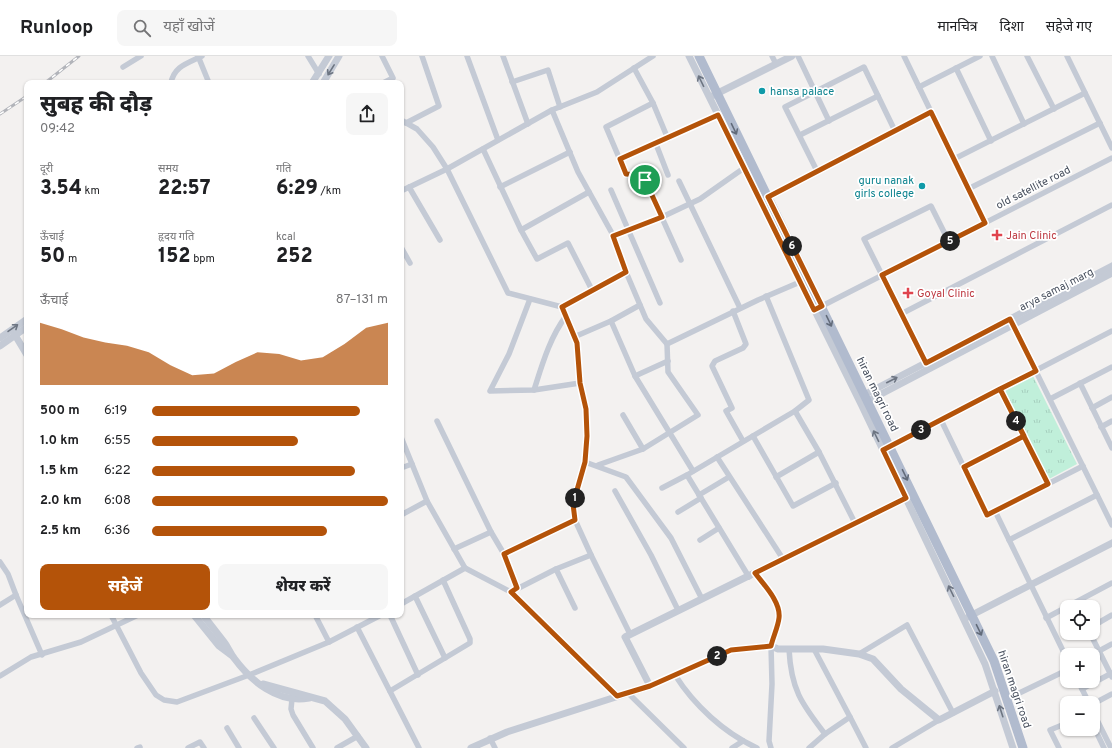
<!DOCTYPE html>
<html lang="hi">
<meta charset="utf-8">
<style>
body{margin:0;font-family:Overpass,"Noto Sans Devanagari",sans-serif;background:#f6f6f6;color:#202124;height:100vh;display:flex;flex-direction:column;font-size:15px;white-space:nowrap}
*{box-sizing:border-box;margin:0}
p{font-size:13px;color:#757577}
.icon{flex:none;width:22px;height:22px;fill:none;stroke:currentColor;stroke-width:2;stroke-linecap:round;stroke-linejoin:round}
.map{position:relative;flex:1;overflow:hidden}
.side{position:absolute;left:24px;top:24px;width:380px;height:538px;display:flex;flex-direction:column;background:#fff;border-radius:8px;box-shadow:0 1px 3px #0004}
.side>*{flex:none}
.controls{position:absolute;left:1060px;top:544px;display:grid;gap:8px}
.controls a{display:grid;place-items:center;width:40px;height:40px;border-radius:8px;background:#fff;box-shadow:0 1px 3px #0004;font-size:20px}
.pin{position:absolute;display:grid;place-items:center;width:34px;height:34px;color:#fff;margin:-17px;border:2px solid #fff;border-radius:50%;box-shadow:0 1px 4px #0007}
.km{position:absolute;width:20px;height:20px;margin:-10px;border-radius:50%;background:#222;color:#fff;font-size:11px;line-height:20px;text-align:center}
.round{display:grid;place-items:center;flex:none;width:42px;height:42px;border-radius:8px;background:#f6f6f6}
.summary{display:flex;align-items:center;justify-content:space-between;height:68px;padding:0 16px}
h1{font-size:22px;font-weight:800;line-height:30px}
.figures{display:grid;grid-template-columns:repeat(3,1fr);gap:6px;height:68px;padding:4px 16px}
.figures div{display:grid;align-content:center}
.figures b{font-size:20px;font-weight:800}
.figures small{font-size:11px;font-weight:400}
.figures p{font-size:11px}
.chart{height:112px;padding:8px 16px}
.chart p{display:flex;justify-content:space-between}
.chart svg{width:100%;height:72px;margin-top:4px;fill:#b45309;opacity:.7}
.cta{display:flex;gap:8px;margin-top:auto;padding:8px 16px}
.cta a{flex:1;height:46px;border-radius:8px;background:#b45309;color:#fff;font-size:16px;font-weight:800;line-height:46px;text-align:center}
.cta a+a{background:#f6f6f6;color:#202124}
ul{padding:0 16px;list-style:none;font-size:13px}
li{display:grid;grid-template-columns:64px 48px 1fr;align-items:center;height:30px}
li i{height:10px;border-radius:5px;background:#b45309}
header{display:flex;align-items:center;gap:24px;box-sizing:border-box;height:56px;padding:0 20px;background:#fff;border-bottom:1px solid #e0e0e0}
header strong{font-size:19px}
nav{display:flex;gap:22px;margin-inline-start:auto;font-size:14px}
.search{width:280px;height:36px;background:#f6f6f6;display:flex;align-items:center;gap:10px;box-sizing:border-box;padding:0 14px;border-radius:8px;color:#757577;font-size:15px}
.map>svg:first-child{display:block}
.park{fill:url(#park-tufts)}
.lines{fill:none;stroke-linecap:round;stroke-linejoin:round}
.minor{stroke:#c4cad5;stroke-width:5.5}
.tertiary{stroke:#c4cad5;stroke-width:7}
.primary{stroke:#b1bbce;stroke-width:9}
.rail-casing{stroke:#b2b4ba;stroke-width:3}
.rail{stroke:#fff;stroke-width:1.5;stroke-dasharray:4.5;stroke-linecap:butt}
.oneway{stroke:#6d7582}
.oneway2{stroke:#626b7a}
.route-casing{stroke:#fff;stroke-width:8}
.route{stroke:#b45309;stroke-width:5}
.culture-dot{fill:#0f9aa8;stroke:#fff;stroke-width:1.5}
.health-dot{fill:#e0444e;stroke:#fff;stroke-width:1.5}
.labels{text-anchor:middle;stroke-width:3.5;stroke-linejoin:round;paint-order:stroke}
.culture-label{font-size:11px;fill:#0d838f;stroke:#fff;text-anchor:start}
.street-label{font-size:11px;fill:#48505e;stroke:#fff}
.health-label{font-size:11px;fill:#be3a42;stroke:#fff;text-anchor:start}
</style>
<header>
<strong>Runloop</strong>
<div class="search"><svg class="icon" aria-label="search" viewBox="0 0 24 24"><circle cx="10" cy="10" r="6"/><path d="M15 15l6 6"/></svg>यहाँ खोजें</div>
<nav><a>मानचित्र</a><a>दिशा</a><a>सहेजे गए</a></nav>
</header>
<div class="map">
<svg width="1112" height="692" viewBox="0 0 1112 692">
<defs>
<pattern id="park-tufts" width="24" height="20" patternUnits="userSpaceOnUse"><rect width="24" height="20" fill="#c0efda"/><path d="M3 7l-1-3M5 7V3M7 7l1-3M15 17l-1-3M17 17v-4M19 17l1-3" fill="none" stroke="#a6cfbe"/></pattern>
</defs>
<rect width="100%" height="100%" fill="#f3f1f0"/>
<!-- park -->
<polygon class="park" points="1033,320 1077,408 1049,423 1005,335"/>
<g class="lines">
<!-- minor -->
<g class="minor">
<polyline points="198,0 209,27"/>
<polyline points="308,0 319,18"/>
<polyline points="382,0 393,22 383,27"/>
<polyline points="467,0 498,84"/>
<polyline points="503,0 528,68"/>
<polyline points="772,0 776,8"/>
<polyline points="798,0 829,65"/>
<polyline points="904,0 985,167"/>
<polyline points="992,0 1024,68"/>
<polyline points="1027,0 1054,53"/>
<polyline points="1067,0 1112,92"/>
<polyline points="123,11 141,0"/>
<polyline points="634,12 653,47 668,83"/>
<polyline points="956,12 991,85"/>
<polyline points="512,26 548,14 560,51"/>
<path d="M171,27C174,10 188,7 202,0"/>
<polyline points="919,31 980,0"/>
<polyline points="653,47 606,71 626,118 639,119 645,124 681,204"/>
<polyline points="552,54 578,116 613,179"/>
<polyline points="401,64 417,73 433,91 447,113 508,237 562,251"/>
<polyline points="406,67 439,50 422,0"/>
<polyline points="800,79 878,40"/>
<polyline points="656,88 668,119"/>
<polyline points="483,93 521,174 589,136"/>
<polyline points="620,103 718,59"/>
<polyline points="954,103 1085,37"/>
<polyline points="817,115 785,51 864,11 895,75"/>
<polyline points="679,125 740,252"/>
<polyline points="409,131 440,184"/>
<polyline points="500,131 570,96"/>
<polyline points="968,133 1100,67"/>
<polyline points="611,134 660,247"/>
<polyline points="401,135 447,113 552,54 597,36 653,0"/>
<polyline points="768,141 931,56"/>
<polyline points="521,174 537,203 568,187 592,234"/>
<polyline points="401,191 410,207"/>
<polyline points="626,216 646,263 667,288"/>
<polyline points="530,243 509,298 490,335 534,334 580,327"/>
<polyline points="820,251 1112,102"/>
<polyline points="733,255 746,288 743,292 715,305 712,310 732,352 726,355 743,385"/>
<polyline points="901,258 1112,149"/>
<polyline points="611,265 635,320 693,415"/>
<polyline points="1012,267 1112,469"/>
<polyline points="574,281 611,265 640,249"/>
<polyline points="926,307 864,183 931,150 949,186"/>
<polyline points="635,320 668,305"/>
<polyline points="1080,327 1112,392"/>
<polyline points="1000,333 1048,428"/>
<path d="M534,334C542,309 550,281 566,260"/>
<polyline points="1050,343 1112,311"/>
<polyline points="1092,352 1112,341"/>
<polyline points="795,355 819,396 855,467"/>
<polyline points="623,359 643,393"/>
<polyline points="941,364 987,459 995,455"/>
<polyline points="437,365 491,476 504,498 517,532"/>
<polyline points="1101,371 1112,365"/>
<polyline points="753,380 793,450 836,427"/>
<polyline points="401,381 427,445 465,512 511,536 556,513 591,499 630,578"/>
<polyline points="886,392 1112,275"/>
<polyline points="717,401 783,503"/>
<polyline points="585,406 573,448 575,464 591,499"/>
<polyline points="598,409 643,393 698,359 668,316 667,288 758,244 800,226"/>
<polyline points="964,411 1024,380"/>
<polyline points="401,412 412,408"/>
<polyline points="776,421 819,396"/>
<polyline points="662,432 687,419"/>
<polyline points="615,435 651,499 678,554"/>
<polyline points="699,439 729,421"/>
<polyline points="678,456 701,442"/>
<polyline points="401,459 427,445"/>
<polyline points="700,484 719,472"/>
<polyline points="1009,484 1097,439"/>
<polyline points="454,493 491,476"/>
<polyline points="504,498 575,464"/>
<polyline points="0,506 8,518 16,539 42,599"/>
<polyline points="556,513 575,552"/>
<polyline points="755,517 770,537 778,552 779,562 771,590 772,628 769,685 771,692"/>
<polyline points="749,521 687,419 795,355 809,344 766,240"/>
<polyline points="511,536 617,640"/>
<polyline points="415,540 445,602"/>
<polyline points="702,543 671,482 626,421 585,406 587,380 586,353 580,327 577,287 562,251 626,216 613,179 662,161 700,143 744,112"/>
<polyline points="401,548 465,512"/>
<polyline points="0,549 16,539"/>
<polyline points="111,559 141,617 156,639 164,644 177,646 249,619 329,586 381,559"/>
<polyline points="315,559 329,586"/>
<polyline points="390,559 418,619"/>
<polyline points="1046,562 1112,527"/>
<polyline points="1093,570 1112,559"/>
<polyline points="357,571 419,692"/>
<polyline points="1090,577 1112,621"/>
<path d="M789,593C791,633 801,647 825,678"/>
<polyline points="1099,595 1112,588"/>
<polyline points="859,598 907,569 953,657"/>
<polyline points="1067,603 995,455 1083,410"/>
<path d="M675,619C694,649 724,677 757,692"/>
<polyline points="0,620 31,601 81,586 138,559"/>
<polyline points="1078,625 1089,647"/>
<polyline points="1082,633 1112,617"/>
<polyline points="390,635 470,587 470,583 443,524"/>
<polyline points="628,637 684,692"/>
<polyline points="292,643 291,653 293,659 313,692"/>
<polyline points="1007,643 1067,614"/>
<polyline points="1093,648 1112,638"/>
<polyline points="1093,656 1111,692"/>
<polyline points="850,661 866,692"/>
<polyline points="254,662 274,692"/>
<polyline points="1093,669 1104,692"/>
<polyline points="227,672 239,692"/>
<polyline points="490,682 495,692"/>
<polyline points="137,692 140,691"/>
<polyline points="188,692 200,686 204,692"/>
<polyline points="337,692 358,680"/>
<polyline points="732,692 743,685"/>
<polyline points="809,692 825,678 850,661 814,593"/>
<polyline points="892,692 939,664"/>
<polyline points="1059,692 1050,674 1067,667"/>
</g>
<!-- tertiary -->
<g class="tertiary">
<polyline points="689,0 861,348 985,608 1013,692"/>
<polyline points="312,27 329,0"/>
<polyline points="323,27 339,0"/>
<polyline points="714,39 792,0"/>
<polyline points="15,279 27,299"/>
<polyline points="0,282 27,263"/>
<polyline points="0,290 27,271"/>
<polyline points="860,341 1112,210"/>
<polyline points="864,347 1112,217"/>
<polyline points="194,559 219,590 231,599"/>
<path d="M203,559C210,568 217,577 224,586C228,591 230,597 234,602C251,625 278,648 309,642"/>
<polyline points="968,561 1112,487"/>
<polyline points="263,628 325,645 345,663 366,692"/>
<polyline points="650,630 625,581 910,440"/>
<polyline points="471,692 507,676 650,630 731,594 771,590 778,593 823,593 859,598 873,603 901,633 939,664 995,635"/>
</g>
<!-- primary -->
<polyline class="primary" points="699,0 994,605 1023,692"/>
<!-- rail casing -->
<g class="rail-casing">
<g id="rail">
<polyline points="45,27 79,0"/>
<polyline points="0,58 27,40"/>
</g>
</g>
<!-- rail -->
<use href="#rail" class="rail"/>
</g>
<!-- one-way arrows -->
<defs><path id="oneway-shaft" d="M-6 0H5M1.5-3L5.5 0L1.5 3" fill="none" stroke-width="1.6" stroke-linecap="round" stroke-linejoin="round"/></defs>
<g class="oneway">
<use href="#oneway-shaft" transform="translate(331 14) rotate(122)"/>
<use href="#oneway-shaft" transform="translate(701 25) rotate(-116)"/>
<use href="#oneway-shaft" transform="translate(13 272) rotate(-35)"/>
<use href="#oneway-shaft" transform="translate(892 324) rotate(-27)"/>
<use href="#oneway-shaft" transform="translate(876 380) rotate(-116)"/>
<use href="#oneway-shaft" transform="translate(951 535) rotate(-116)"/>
<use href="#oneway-shaft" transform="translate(1001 655) rotate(-108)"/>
</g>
<g class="oneway2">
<use href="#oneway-shaft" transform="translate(734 73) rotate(64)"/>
<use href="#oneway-shaft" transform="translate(829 265) rotate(64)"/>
<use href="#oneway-shaft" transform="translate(905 419) rotate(64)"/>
<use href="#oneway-shaft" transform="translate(979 574) rotate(64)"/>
</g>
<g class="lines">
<!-- route casing -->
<g class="route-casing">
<path id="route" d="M645,124L662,161L613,180L626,216L562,251L577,287L580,327L586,353L587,380L585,406L573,448L575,464L504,498L517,532L511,536L617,640L650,630L731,594L771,590C773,581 778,571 779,562C781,546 764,529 755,517L906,442L883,394L1000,333L1048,428L987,459L964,411L1024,380L1000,333L1036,315L1010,263L926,307L882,219L985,167L931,56L768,141L822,250L814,254L718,59L620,103L626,118L639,119L645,124"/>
</g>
<!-- route -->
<use href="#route" class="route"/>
</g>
<!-- markers -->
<g class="culture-dot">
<circle cx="762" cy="35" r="4"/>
<circle cx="922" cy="130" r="4"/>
</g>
<g class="health-dot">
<path d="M995 173h4v4h4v4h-4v4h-4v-4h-4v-4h4z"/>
<path d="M906 231h4v4h4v4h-4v4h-4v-4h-4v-4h4z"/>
</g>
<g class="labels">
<!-- culture labels -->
<g class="culture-label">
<text x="770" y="39">hansa palace</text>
<text x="914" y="128" text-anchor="end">guru nanak<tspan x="914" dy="13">girls college</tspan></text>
</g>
<!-- street labels -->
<g class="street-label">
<text transform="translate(1033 131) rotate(-27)" y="4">old satellite road</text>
<text transform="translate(1056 233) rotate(-27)" y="4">arya samaj marg</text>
<text transform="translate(878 338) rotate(64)" y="4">hiran magri road</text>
<text transform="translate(1015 633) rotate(71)" y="4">hiran magri road</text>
</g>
<!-- health labels -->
<g class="health-label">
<text x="1006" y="183">Jain Clinic</text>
<text x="917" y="241">Goyal Clinic</text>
</g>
</g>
</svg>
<div class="controls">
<a><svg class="icon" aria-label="locate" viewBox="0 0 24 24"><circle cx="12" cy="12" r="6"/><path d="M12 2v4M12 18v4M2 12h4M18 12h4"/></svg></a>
<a>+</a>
<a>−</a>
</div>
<div class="pin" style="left:645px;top:124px;background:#1e9e55"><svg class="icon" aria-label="arrive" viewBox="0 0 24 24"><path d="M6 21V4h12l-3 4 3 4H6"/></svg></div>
<b class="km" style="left:575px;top:442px">1</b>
<b class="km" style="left:717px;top:600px">2</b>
<b class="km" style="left:921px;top:374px">3</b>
<b class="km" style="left:1016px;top:365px">4</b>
<b class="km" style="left:950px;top:185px">5</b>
<b class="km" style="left:792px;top:190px">6</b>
<section class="side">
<div class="summary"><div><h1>सुबह की दौड़</h1><p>09:42</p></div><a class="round"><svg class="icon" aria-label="share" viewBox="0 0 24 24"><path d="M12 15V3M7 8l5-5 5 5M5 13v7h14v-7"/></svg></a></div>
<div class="figures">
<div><p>दूरी</p><b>3.54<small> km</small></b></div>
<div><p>समय</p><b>22:57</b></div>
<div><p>गति</p><b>6:29<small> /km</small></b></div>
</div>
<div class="figures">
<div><p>ऊँचाई</p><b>50<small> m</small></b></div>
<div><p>हृदय गति</p><b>152<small> bpm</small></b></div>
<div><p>kcal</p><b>252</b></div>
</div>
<div class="chart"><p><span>ऊँचाई</span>87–131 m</p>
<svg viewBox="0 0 160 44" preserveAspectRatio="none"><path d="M0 44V6L10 10L20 15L30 18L40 20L50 24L60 32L70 38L80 37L90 30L100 24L110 25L120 29L130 27L140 19L150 9L160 6V44z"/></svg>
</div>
<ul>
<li><b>500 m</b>6:19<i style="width:88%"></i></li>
<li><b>1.0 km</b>6:55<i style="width:62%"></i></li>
<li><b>1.5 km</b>6:22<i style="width:86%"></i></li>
<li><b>2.0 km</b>6:08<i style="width:100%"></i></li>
<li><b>2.5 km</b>6:36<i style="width:74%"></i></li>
</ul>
<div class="cta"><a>सहेजें</a><a>शेयर करें</a></div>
</section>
</div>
